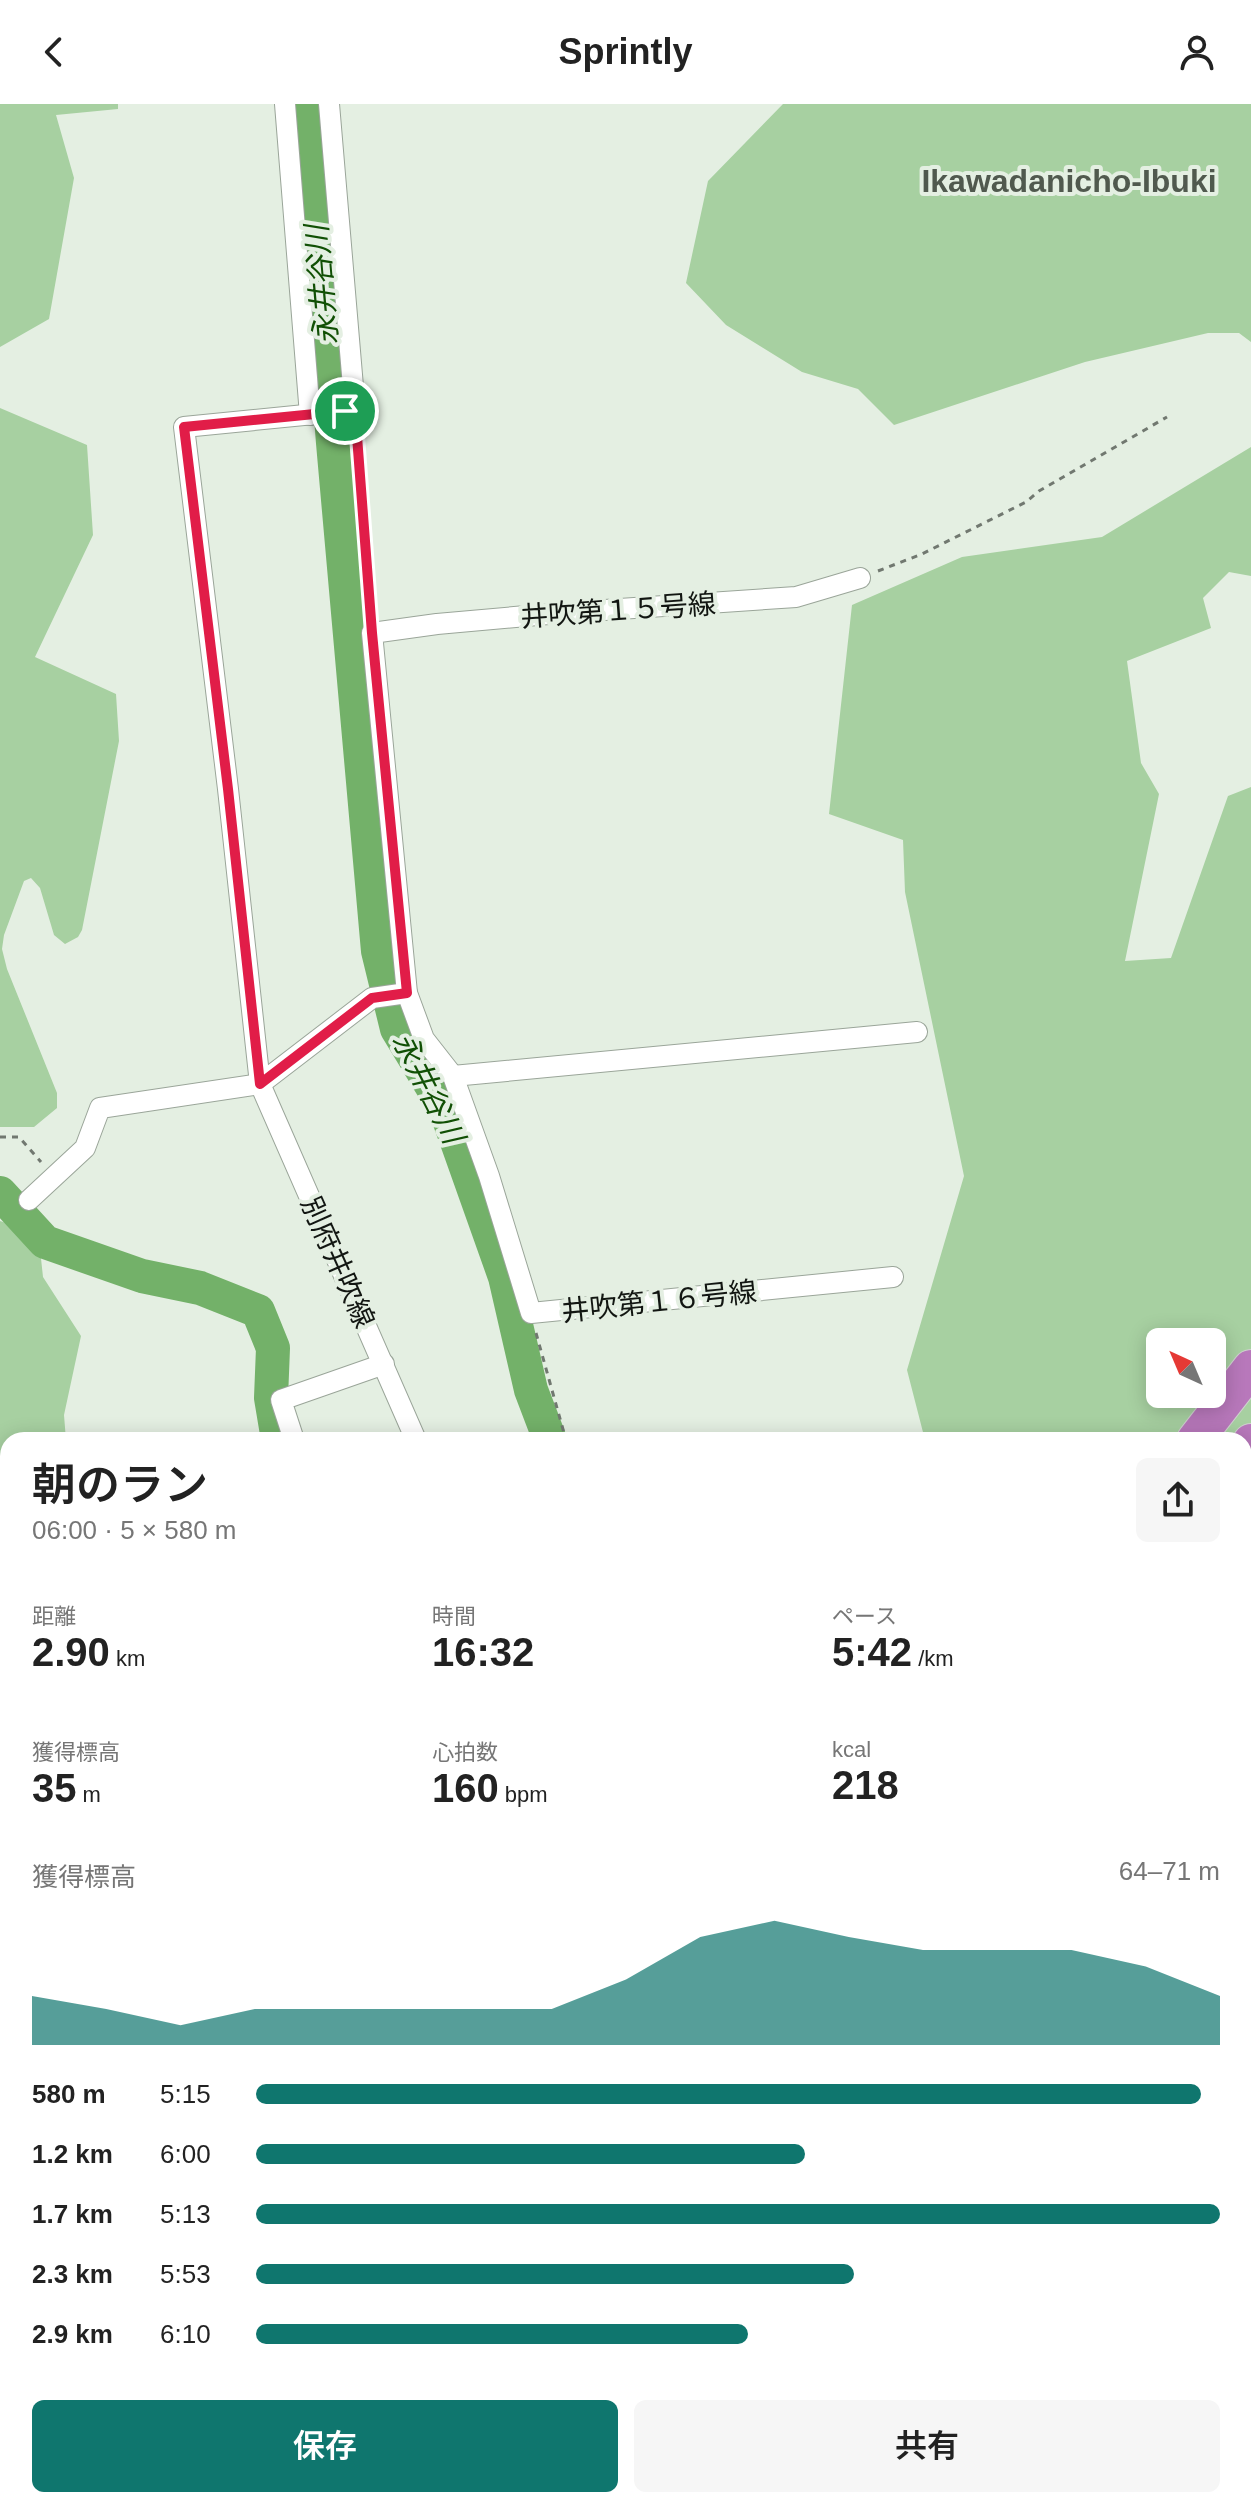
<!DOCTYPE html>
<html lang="ja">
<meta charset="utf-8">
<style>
body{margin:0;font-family:Helvetica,"Noto Sans JP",sans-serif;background:#f6f6f6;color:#222;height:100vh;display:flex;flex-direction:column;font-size:30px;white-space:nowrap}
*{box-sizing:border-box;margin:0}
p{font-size:26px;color:#767676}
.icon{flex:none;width:44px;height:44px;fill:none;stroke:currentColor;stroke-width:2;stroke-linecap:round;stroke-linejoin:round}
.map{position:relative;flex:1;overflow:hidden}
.panel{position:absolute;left:0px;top:1328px;width:1252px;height:1076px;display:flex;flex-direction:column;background:#fff;border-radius:24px 24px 0 0;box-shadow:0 4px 20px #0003}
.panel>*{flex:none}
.needle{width:52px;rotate:316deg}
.controls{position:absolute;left:1146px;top:1224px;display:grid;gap:16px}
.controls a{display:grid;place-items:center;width:80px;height:80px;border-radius:12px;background:#fff;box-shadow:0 4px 20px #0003;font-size:40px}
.pin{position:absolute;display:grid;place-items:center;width:68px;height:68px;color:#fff;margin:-34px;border:4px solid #fff;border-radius:50%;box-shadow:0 2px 8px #0007}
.round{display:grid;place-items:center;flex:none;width:84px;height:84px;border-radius:12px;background:#f6f6f6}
.summary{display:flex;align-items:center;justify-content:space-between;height:136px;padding:0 32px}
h1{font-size:44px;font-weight:600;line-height:60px}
.stats{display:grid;grid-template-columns:repeat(3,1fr);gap:12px;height:136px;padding:8px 32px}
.stats div{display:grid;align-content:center}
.stats b{font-size:40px;font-weight:600}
.stats small{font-size:22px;font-weight:400}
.stats p{font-size:22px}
.chart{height:224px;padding:16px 32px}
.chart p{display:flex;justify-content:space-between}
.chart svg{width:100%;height:144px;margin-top:8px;fill:#0f766e;opacity:.7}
.button{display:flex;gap:16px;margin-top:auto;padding:16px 32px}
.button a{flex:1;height:92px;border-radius:12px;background:#0f766e;color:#fff;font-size:32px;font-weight:600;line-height:92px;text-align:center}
.button a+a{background:#f6f6f6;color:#222}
ul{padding:0 32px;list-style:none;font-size:26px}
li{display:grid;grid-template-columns:128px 96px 1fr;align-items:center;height:60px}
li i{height:20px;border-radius:10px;background:#0f766e}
header{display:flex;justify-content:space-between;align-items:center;height:104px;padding:0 32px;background:#fff;font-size:36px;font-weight:600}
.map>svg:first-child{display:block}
.green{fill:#a7d0a1;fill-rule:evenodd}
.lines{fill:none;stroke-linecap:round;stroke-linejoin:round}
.river{stroke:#73b169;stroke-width:34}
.street-casing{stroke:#9aa599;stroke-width:22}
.secondary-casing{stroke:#9aa599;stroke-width:30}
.highway-casing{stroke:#d0d0d0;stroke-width:38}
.path{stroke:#717870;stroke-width:3;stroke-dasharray:6 6;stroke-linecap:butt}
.street{stroke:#fff;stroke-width:20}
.secondary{stroke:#fff;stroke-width:28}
.highway{stroke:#b878bb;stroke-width:36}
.highway-bridge-casing{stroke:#d0d0d0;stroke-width:38;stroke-linecap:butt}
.highway-bridge{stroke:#b878bb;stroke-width:36}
.route-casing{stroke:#fff;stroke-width:16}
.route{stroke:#e11d48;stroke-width:10}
.labels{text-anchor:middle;stroke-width:8;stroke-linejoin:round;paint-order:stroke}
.street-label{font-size:28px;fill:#121612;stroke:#e4efe2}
.water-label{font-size:30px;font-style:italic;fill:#115005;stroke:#e4efe2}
.quarter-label{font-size:32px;font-weight:bold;fill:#50594e;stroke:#e4efe2}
</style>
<header><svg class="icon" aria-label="back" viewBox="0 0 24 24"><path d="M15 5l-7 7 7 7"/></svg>Sprintly<svg class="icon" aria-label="person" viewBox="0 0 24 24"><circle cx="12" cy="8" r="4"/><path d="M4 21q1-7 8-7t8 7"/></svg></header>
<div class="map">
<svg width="1251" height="2404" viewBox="0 0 1251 2404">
<rect width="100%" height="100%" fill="#e4efe2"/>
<!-- green -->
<g class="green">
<polygon points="0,0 118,0 118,5 56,11 74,74 49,215 0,243"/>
<polygon points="783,0 1251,0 1251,238 1239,229 1208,229 1085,258 894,321 858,285 802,268 726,221 686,179 708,77"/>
<polygon points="0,304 87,341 93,431 35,553 116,590 119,637 82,826 78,833 65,840 54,831 40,784 31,774 24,777 4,831 2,845 7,865 57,989 57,1004 34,1023 0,1023"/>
<path d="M1251,343V472L1229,468L1203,494L1211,524L1127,557L1141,659L1159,690L1125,857L1171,854L1228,692L1251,683V2127L1244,2123V1336H925L907,1266L964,1072L905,788L903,736L829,710L852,501L962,453L1102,433ZM1160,1238H1212V1290H1160Z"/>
<polygon points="0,1117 13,1121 40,1145 43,1173 81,1232 64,1311 66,1336 8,1336 8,2396 308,2396 306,2404 0,2404"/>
</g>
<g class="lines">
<!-- river -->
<g class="river">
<polyline points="307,0 333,339 378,847 397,925 445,1004 505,1173 531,1286 550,1336"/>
<polyline points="0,1089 45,1138 142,1172 200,1184 258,1207 273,1244 271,1294 278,1336"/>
<polyline points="539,2396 541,2404"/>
</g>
<!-- street casing -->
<g class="street-casing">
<g id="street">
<polyline points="285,0 310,311"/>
<polyline points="329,0 355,306 184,323 228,685 260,980 416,1336"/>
<polyline points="860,474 796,493 560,509 437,520 372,529 407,889 424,935 453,972 489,1072 531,1209 893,1173"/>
<polyline points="453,972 917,928"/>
<polyline points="29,1096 85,1044 100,1004 260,980 372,894 407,889"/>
<polyline points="294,1336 281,1296 384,1260"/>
<polyline points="488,2404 492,2396"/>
</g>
</g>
<!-- secondary casing -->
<g class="secondary-casing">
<g id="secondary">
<polyline points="1244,2209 1251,2210"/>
<polyline points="781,2404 784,2396"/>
</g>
</g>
<!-- highway casing -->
<g class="highway-casing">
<g id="highway">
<polyline points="1195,1336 1251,1264"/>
<polyline points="1244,1348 1251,1338"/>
<polyline points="1244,1386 1251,1375"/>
<polyline points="1244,2315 1251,2314"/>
<polyline points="1244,2354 1251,2353"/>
<polyline points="939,2404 967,2396"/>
</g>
</g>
<!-- path -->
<g class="path">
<polyline points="356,326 371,509"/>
<polyline points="878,467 922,450 1026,398 1039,387 1167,313"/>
<polyline points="0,1033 19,1033 41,1058"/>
<polyline points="536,1229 566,1336"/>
</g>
<!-- street -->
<use href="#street" class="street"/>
<!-- secondary -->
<use href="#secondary" class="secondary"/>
<!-- highway -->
<use href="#highway" class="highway"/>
<!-- highway-bridge casing -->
<g class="highway-bridge-casing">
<polyline id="highway-bridge" points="700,2404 737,2396"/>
</g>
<!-- highway-bridge -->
<use href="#highway-bridge" class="highway-bridge"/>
</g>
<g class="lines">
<!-- route casing -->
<g class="route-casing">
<polygon id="route" points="355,306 372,529 407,889 372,894 260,980 228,685 184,323"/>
</g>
<!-- route -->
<use href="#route" class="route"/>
</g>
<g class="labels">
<!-- street labels -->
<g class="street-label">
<text transform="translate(618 506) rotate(-4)" y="10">井吹第１５号線</text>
<text transform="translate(338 1158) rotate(66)" y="10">別府井吹線</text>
<text transform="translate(659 1197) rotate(-6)" y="10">井吹第１６号線</text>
</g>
<!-- water labels -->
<g class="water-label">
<text transform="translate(322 181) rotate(-95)" y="10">永井谷川</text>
<text transform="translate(428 984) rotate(63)" y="10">永井谷川</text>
</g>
<!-- quarter labels -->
<g class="quarter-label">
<text x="1069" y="88">Ikawadanicho-Ibuki</text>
</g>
</g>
</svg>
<div class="controls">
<a><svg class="needle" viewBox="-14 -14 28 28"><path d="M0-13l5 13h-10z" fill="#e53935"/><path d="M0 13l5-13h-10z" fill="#767676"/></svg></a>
</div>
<div class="pin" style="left:345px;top:307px;background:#1e9e55"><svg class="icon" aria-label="arrive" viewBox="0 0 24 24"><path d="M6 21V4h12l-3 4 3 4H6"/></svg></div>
<section class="panel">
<div class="summary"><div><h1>朝のラン</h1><p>06:00 · 5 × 580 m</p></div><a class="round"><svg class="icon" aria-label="share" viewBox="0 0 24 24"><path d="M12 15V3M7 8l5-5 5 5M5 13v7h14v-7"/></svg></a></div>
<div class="stats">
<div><p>距離</p><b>2.90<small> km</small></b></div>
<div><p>時間</p><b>16:32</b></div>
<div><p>ペース</p><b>5:42<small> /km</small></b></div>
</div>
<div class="stats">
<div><p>獲得標高</p><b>35<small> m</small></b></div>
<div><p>心拍数</p><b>160<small> bpm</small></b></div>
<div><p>kcal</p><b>218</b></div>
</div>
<div class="chart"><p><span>獲得標高</span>64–71 m</p>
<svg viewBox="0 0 160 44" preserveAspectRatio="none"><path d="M0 44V29L10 33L20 38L30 33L40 33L50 33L60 33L70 33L80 24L90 11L100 6L110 11L120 15L130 15L140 15L150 20L160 29V44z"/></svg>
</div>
<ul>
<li><b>580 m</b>5:15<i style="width:98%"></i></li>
<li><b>1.2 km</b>6:00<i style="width:57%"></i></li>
<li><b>1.7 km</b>5:13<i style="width:100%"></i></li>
<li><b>2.3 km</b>5:53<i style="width:62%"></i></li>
<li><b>2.9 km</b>6:10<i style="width:51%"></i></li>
</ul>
<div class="button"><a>保存</a><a>共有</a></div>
</section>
</div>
